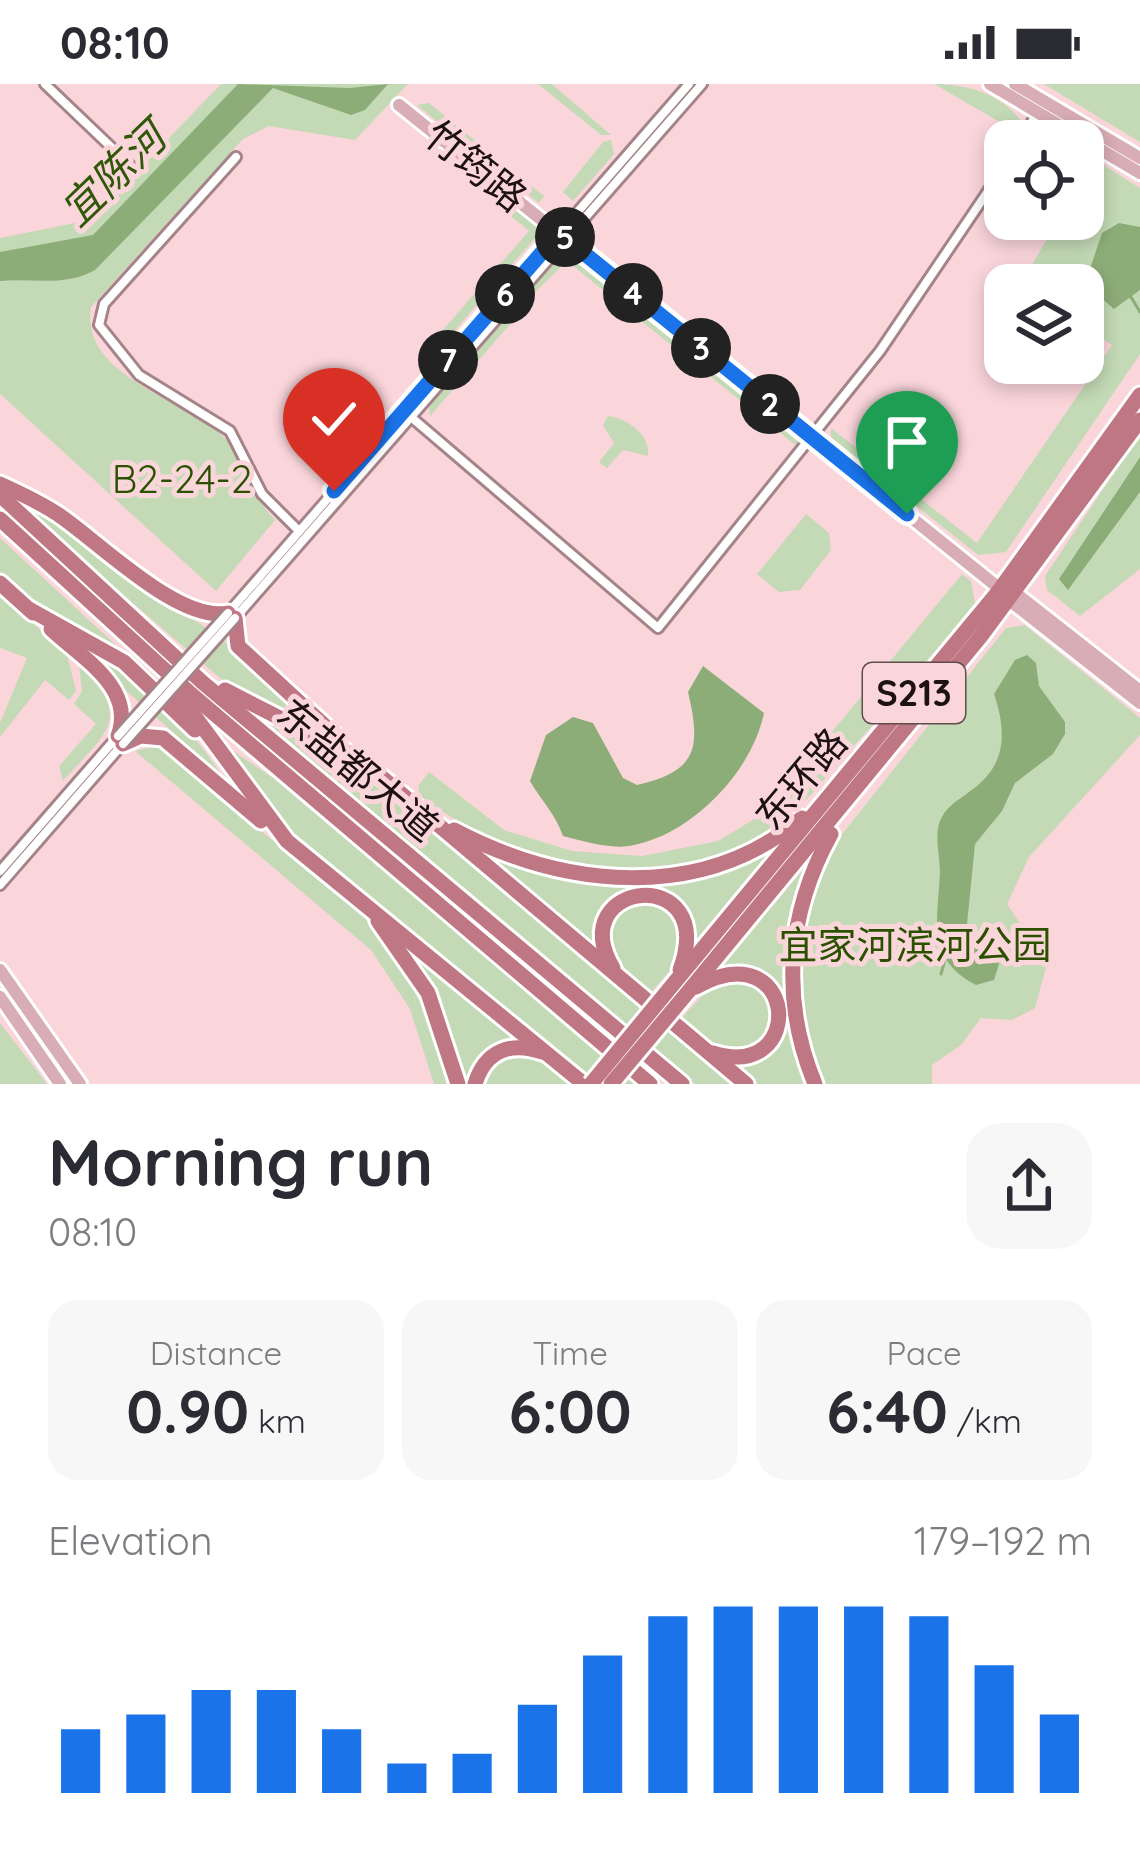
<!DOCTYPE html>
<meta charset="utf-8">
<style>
body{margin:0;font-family:Quicksand,"Noto Sans SC",sans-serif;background:#f7f7f7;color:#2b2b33;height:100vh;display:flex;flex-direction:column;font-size:45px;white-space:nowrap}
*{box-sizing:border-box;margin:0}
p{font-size:39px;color:#7c7c81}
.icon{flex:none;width:66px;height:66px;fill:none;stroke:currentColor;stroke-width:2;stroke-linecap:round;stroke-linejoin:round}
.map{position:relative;height:1000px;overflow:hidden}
.sheet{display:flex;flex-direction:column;background:#fff;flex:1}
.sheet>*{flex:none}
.buttons{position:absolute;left:984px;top:36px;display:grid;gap:24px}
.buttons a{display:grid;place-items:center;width:120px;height:120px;border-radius:24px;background:#fff;box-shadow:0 6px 18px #0003;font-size:60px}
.pin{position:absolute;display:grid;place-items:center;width:102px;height:102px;color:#fff;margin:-123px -51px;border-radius:50% 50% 50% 0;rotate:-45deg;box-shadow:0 0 12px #0007}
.pin .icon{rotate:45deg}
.km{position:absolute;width:60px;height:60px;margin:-30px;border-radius:50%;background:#222;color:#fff;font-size:33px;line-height:60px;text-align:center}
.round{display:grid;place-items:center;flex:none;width:126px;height:126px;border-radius:36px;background:#f7f7f7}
.overview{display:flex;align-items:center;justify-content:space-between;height:204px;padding:0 48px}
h1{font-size:66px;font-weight:800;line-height:90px}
.metrics{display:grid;grid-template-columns:repeat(3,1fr);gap:18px;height:204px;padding:12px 48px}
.metrics div{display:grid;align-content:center;border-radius:30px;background:#f7f7f7;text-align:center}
.metrics b{font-size:60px;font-weight:800}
.metrics small{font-size:33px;font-weight:400}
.metrics p{font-size:33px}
.chart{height:336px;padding:24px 48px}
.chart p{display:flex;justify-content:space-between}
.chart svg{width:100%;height:216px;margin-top:12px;stroke:#1a73e8;stroke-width:6}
.status{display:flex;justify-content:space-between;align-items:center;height:84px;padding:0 60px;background:#fff;direction:ltr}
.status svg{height:33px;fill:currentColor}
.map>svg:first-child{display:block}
.green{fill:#c4dab6}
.water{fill:#8dad78}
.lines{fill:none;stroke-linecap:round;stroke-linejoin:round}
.stream{stroke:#8dad78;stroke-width:3}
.minor-casing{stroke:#a58489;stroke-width:14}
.major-casing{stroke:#fff;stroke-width:18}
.highway-casing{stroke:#fff;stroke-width:21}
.minor{stroke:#fff;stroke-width:8}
.major{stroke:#d9adb5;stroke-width:12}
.highway{stroke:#bf7784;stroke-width:15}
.minor-bridge-casing{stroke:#a58489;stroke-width:14;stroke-linecap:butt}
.highway-bridge-casing{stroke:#fff;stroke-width:21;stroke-linecap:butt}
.minor-bridge{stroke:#fff;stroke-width:8}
.highway-bridge{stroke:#bf7784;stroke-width:15}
.route-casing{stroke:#fff;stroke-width:24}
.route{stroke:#1a73e8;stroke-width:15}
.labels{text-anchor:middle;stroke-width:10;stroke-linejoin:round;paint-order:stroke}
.shield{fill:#fad6db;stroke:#5f4c4f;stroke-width:3}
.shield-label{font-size:36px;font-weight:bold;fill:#1d1113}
.street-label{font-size:39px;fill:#1d1113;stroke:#fad6db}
.park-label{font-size:39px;fill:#2b5100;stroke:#fad6db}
.water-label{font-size:42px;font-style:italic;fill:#315708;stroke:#fad6db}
</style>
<div class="status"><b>08:10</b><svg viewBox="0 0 49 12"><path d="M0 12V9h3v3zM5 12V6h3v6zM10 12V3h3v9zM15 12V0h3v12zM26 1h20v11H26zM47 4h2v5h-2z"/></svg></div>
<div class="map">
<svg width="1140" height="1000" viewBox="0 0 1140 1000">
<rect width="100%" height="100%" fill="#fad6db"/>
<!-- green -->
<g class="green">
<path d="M221,0H408L355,56L269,42L243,55L91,223C80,295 188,314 226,355C247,379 251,412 275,436L216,507L0,310V154L90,136Z"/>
<polygon points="538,0 552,0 611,51 601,51"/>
<path d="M934,0C966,0 1004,10 1022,39L1017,48Z"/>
<polygon points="1044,0 1140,0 1140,58 1047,2"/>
<polygon points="429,19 477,58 471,65 417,21"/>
<polygon points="611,56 614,70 573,117 563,108 603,58"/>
<polygon points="480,61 544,112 539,119 475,68"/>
<polygon points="1083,68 1140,104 1140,270 1006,468 978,471 831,354 831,344 977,459 1112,261 1083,242 1083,201 1020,201 1059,135 1083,135"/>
<polygon points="493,107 537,142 538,151 494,201 486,196 529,147 488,114"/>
<polygon points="570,168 682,258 676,265 567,177 527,216 524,211 561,169"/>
<polygon points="481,202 487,209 438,266 431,260"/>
<polygon points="518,218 526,222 478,277 473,270"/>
<polygon points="465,278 473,283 430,332 429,319"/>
<polygon points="711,282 799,353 799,364 706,289"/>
<polygon points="374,325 381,331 332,388 325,381"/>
<path d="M608,332C628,334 651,352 648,372L623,366L607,384L599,378L614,359L603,341Z"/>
<polygon points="1140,350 1140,485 1080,532 1047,506 1045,492"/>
<polygon points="12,415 44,429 223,556 308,639 228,601"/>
<polygon points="806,430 829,449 831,466 800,506 779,508 757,490"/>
<path d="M0,454L157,599C108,557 48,535 0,492Z"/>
<path d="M962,490L971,497L975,519C934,569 894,619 850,666C827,691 807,719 780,740C675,825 519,786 420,712L418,702L429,688L504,746L572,767L642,772L718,757L766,728Z"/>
<polygon points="0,509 67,570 76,607 69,616 45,596 0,653 0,639 27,574 0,564"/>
<path d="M1025,541L1140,634V651L1029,773L1007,820L1047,880L1035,924L1012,936L981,934L961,961L932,981V1000H824C790,912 795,837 839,754L1006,544Z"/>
<path d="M66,553C127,588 184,631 222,692Z"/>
<path d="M79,581C135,633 106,649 63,697L59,682L96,640L74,620L82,607Z"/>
<polygon points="256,629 355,678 739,1000 695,1000"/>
<path d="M156,662L354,822C403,875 431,931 451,1000H434L410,925L371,866L135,667Z"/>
<polygon points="226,662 273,694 637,1000 591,1000 283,741"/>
<path d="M785,753L691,867V838L676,817L615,816L602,874L462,756C582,813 669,821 785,753Z"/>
<path d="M812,775C778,871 785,904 809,1000H752L724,977L762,973L781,913L718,887Z"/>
<polygon points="632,816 663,818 682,845 673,883 648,912 615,877 608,841"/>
<polygon points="390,842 530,959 512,958 471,1000 464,1000 432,907"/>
<polygon points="745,893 772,914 773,946 746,969 716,965 679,937 710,903"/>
<polygon points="0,939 47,1000 0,1000"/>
<polygon points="501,971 534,971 573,1000 480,1000"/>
</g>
<!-- water -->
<g class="water">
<path d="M238,0L349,4L388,0L365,26L351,31L273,4L95,186C66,203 33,194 0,197V168L93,151Z"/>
<polygon points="1119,139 1140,143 1140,206 1114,225 1085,200 1102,149"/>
<polygon points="1140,373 1140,408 1068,506 1059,495"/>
<path d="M1027,571L1036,579L1039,602L1065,638V650L1053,670L1015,699L1002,727L975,760L967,840L1000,877L994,896L976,901C925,874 938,836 940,788C940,771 933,748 942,733C948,721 959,716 969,708C1007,682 1007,649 994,610L1015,576Z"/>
<path d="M703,582L764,629C752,688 691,752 629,762C609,765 583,757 563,752C555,729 542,718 530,697L546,651L573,633L593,639L623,694L637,701C698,687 701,664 688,608Z"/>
</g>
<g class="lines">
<!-- stream -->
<g class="stream">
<polyline points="1128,208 1140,228"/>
<polyline points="941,890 946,872"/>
</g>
<!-- minor casing -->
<g class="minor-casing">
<g id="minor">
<polyline points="45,0 133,84"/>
<polyline points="1020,57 1038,28"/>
<polyline points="236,73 104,220 99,241 139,291 230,347 262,410 299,447"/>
<polyline points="411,333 658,544 880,267 1005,82"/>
<polyline points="229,528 689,0"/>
<polyline points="236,533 702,0"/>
<polyline points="0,787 117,653"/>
<polyline points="0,801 121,662"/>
</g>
</g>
<!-- major casing -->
<g class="major-casing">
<g id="major">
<polyline points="990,0 1140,89"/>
<polyline points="1015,0 1140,74"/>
<polyline points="399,21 1000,505"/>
<polyline points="1009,504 1140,607"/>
<polyline points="1004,512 1140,619"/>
<polyline points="0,886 80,1000"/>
<polyline points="0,913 60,1000"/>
</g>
</g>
<!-- highway casing -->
<g class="highway-casing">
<g id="highway">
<path d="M0,400C20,409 41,419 59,431C100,459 179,539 228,529"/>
<polyline points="0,411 202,598 682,1000"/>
<polyline points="0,435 191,610 650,1000"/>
<polyline points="0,499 33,529"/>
<polyline points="29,525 124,578 195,646"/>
<polyline points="235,534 238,562 336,652"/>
<path d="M51,545C82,574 136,604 118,652"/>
<polyline points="225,606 360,675 746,1000"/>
<polyline points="176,607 287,757 584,1000"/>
<polyline points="123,660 141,652 163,654 261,737"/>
<path d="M454,746C564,804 701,819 802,734"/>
<polyline points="378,837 428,909 458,1000"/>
<path d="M613,884C561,796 720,778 680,886"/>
<polyline points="675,898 998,508 1140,311"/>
<path d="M696,903C798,846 808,999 713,969"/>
<polyline points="688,908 981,552 1140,336"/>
<path d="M475,1000C485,967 510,957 542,968"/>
<path d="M815,1000C780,915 787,830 831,750"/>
</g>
</g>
<!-- minor -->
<use href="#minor" class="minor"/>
<!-- major -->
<use href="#major" class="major"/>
<!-- highway -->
<use href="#highway" class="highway"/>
<!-- minor-bridge casing -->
<g class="minor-bridge-casing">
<g id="minor-bridge">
<polyline points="118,652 228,529"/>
<polyline points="123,660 235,534"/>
</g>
</g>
<!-- highway-bridge casing -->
<g class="highway-bridge-casing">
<g id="highway-bridge">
<polyline points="591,1000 675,898"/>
<polyline points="611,1000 688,908"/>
</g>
</g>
<!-- minor-bridge -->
<use href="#minor-bridge" class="minor-bridge"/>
<!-- highway-bridge -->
<use href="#highway-bridge" class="highway-bridge"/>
</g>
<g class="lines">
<!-- route casing -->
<g class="route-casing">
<polyline id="route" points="334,407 559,149 907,430"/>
</g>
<!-- route -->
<use href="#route" class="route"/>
</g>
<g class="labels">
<!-- shield labels -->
<rect class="shield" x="863" y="579" width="102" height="60" rx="9"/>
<g class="shield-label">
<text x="914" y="622">S213</text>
</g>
<!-- street labels -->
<g class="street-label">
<text transform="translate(476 82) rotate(39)" y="14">竹筠路</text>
<text transform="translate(358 686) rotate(40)" y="14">东盐都大道</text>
<text transform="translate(801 695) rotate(-50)" y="14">东环路</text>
</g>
<!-- park labels -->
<g class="park-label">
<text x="182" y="409">B2-24-2</text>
<text x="915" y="875">宜家河滨河公园</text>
</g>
<!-- water labels -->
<g class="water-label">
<text transform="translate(113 90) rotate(-44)" y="15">宜陈河</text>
</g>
</g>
</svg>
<div class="buttons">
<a><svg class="icon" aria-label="locate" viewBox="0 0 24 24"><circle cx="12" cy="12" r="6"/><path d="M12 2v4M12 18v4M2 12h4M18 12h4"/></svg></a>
<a><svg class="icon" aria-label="layers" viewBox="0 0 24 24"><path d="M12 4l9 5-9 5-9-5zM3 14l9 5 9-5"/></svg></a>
</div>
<div class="pin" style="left:907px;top:430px;background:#1e9e55"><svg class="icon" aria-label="arrive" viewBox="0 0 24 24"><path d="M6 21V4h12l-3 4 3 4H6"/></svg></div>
<div class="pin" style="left:334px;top:407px;background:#d93025"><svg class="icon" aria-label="check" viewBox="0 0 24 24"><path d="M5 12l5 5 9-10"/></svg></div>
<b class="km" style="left:770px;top:320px">2</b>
<b class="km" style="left:701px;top:264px">3</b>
<b class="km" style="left:633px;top:209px">4</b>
<b class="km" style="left:565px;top:153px">5</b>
<b class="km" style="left:505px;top:210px">6</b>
<b class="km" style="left:448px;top:276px">7</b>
</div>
<section class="sheet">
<div class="overview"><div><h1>Morning run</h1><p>08:10</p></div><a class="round"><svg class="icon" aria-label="share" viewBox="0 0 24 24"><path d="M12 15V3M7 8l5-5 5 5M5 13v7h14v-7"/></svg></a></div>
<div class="metrics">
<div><p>Distance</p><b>0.90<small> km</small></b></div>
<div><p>Time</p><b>6:00</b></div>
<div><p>Pace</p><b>6:40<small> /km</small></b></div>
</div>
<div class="chart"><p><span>Elevation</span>179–192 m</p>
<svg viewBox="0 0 160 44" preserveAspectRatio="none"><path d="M5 44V31M15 44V28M25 44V23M35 44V23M45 44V31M55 44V38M65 44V36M75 44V26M85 44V16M95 44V8M105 44V6M115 44V6M125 44V6M135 44V8M145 44V18M155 44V28"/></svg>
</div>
</section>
